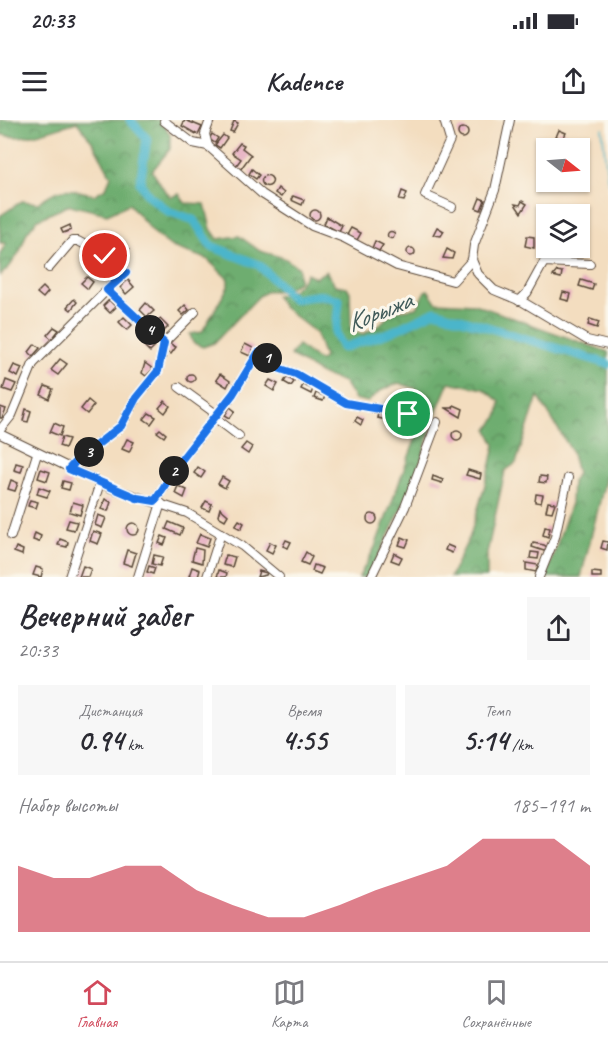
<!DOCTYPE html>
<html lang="ru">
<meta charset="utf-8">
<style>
body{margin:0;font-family:Caveat,sans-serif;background:#f7f7f7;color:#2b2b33;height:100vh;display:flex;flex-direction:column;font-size:22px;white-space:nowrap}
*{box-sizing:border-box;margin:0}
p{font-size:20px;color:#7c7c81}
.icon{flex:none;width:33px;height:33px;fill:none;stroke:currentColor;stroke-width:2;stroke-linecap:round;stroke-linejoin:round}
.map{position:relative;height:457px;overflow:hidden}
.details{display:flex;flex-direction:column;background:#fff;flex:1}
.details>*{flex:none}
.needle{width:39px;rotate:107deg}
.buttons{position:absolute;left:536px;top:18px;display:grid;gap:12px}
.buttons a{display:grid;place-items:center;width:54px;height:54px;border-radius:0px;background:#fff;box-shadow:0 2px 4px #0004;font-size:30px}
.pin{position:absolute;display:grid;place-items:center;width:51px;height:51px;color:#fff;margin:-26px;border:3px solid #fff;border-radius:50%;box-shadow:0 2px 6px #0007}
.km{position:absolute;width:30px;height:30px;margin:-15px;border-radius:50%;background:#222;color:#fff;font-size:16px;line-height:30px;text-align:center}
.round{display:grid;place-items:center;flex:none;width:63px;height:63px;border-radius:0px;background:#f7f7f7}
.overview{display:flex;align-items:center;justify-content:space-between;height:102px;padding:0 18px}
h1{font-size:33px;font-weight:800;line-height:45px}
.figures{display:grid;grid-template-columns:repeat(3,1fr);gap:9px;height:102px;padding:6px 18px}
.figures div{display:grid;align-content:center;border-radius:0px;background:#f7f7f7;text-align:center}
.figures b{font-size:30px;font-weight:800}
.figures small{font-size:16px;font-weight:400}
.figures p{font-size:16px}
.chart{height:168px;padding:12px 18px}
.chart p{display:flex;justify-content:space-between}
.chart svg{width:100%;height:108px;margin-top:6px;fill:#d1495b;opacity:.7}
.status{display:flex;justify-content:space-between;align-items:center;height:42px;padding:0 30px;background:#fff;direction:ltr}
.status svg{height:16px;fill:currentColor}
header{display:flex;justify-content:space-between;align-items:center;height:78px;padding:0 18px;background:#fff;font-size:27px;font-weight:800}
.menu{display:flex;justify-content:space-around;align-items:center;height:84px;border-top:2px solid #e1e1e2;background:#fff;font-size:16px;color:#7c7c81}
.menu a{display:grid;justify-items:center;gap:3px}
.menu .selected{color:#d1495b}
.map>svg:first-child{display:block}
.forest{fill:url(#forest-crowns);stroke:#546c47;stroke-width:1.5}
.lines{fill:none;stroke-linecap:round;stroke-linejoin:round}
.stream{stroke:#4cb5ca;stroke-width:1.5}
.river{stroke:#4cb5ca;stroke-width:9}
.building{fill:#e4a8be}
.minor-casing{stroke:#574536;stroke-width:10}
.minor{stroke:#fff;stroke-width:8}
.route-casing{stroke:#fff;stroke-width:12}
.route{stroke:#1a73e8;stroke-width:8}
.labels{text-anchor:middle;stroke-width:6;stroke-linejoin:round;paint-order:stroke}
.water-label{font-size:26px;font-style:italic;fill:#415b5a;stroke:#fbf7ec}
</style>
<div class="status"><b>20:33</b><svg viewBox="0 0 49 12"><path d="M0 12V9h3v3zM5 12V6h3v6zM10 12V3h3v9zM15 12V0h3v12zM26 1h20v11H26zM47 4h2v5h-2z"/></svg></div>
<header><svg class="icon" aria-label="menu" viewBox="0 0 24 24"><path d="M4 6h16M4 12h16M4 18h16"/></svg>Kadence<svg class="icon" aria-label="share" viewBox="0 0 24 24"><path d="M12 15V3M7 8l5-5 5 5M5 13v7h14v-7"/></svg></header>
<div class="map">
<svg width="608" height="457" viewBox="0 0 608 457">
<defs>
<pattern id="forest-crowns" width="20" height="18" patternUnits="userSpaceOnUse" patternTransform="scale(1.5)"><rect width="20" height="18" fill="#6ead70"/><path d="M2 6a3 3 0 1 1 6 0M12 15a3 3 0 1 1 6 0" fill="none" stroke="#5c8d5b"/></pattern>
</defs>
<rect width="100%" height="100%" fill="#fbf7ec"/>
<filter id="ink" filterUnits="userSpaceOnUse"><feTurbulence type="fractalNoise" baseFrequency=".0167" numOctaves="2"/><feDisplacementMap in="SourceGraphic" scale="12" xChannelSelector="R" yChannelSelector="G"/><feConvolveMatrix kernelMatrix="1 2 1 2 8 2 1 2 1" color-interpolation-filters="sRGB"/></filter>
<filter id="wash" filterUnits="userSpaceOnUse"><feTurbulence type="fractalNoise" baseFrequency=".008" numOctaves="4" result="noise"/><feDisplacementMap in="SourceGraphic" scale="24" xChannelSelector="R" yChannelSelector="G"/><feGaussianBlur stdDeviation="1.35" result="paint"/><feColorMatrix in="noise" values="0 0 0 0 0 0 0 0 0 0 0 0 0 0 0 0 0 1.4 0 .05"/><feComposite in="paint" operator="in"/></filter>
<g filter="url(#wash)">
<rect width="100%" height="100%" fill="#f3ddbf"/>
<!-- forest -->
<g class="forest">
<path d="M0,0H159L170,14V29L152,51L165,71L171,77L179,74L185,83L205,84L211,109L218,119L239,116L260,131L284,138L299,148V161L284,171H267L259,176L214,223L203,227L193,223L190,214L202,212L228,167V159L207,139L172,127L156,115L129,84L107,94L70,85L38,99L27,112L20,131L10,146L0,156V134L6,123H0V96L22,81L38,83C59,66 68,67 94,75L106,68L111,56L93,23L77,2C53,8 24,23 0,14Z"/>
<path d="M326,151L335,165L347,167L350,172L351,210L363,214L377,207L394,191L417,188L425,171L428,170L436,182L474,184L608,232V349L581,457H546L571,383L572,362L577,353L571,330L538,276L516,343L505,351L487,433V457H450L470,416L491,344L495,325L488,310L498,295L500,282L484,269L449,262L437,290L413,365L368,457H359L375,427L417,315L424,288L417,269L399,263L380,271L368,282L355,279L344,262L321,254L290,235L298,225L320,241L324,237L316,213L283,187L276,176C291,173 300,166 307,153L315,158Z"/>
</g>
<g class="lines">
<!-- stream -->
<polyline class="stream" points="602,8 608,63"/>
<!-- river -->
<polyline class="river" points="130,0 147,19 140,63 149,76 168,91 194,100 211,126 259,145 293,179 322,175 339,180 336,214 343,228 391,212 435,191 608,244"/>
</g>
<g id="blocks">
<!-- building -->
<g class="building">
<polygon points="185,0 202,7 198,15 182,6"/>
<polygon points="234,1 238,3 233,12 230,11"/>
<circle cx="463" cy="13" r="5"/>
<polygon points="559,10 566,13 563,19 556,17"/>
<polygon points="212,14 218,18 215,23 209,19"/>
<polygon points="223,15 227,18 220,28 215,25"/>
<polygon points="240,23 244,25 242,28 251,35 240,50 235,47 241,39 232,33"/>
<polygon points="252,49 259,55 256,59 249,54"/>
<circle cx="267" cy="61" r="5.5"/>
<polygon points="278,68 284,73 281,77 275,73"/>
<polygon points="402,71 407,73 404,81 399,80"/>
<polygon points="293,76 304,80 302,85 291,80"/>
<polygon points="480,78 485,80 481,90 476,88"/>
<polygon points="522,81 527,84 521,93 515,84 520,85"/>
<circle cx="315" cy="95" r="5"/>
<polygon points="327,97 342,106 339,112 324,104"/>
<polygon points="70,105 71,110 63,113 61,109"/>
<polygon points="437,107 444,111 441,116 433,115"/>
<polygon points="351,108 361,113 357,120 347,115"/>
<circle cx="391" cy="115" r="3.5"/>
<polygon points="527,116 534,117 534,128 525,126"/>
<polygon points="375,121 383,125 379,131 372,128"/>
<polygon points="122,124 129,130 125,134 118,129"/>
<circle cx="411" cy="132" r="4"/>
<polygon points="447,129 454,133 452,139 443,138"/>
<polygon points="112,150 117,154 110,162 105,158"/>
<polygon points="557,151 562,152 561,158 553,156"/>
<polygon points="87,157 93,162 88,169 81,163"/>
<polygon points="128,160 134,167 126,174 120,167"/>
<polygon points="581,160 594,164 592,170 579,166"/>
<polygon points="43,167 48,172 43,178 37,173"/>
<polygon points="563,172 571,174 569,181 561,179"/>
<polygon points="74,179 77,182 71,190 67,187"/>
<polygon points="109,180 116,187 110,193 103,186"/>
<polygon points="146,183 154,191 147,197 140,190"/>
<polygon points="185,185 189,190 183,195 179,191"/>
<polygon points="124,197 132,205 127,210 119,202"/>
<polygon points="160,199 168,207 161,214 153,206"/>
<polygon points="590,199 599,202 597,208 588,205"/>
<polygon points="54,207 59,210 52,219 47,215"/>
<polygon points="147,220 155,227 150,232 143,225"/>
<polygon points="169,223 176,227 171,234 164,229"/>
<polygon points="35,224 40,228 33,236 29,232"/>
<polygon points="245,224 253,228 250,236 241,232"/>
<polygon points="60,239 67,244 58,255 51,250"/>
<polygon points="263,239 269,244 265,248 259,242"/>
<polygon points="145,243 153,249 146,256 142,253"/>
<polygon points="14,245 22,248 18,257 10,253"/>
<polygon points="220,254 230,261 227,267 216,260"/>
<circle cx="191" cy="258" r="4"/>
<polygon points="287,257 294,262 291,266 284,262"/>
<polygon points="6,260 16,264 12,272 3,269"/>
<polygon points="270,260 278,264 274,271 266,266"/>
<polygon points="303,265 313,269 311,274 301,269"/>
<polygon points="45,266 53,269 49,279 41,275"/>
<polygon points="316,273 325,276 323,281 314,278"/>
<polygon points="400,276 407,278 404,287 398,285"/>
<polygon points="88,280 94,285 87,294 81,289"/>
<polygon points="165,281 170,286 165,293 159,288"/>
<polygon points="454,285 463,289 461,297 446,288 453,288"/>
<polygon points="0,287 6,289 2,298 0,298"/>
<polygon points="230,287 235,291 230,298 225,295"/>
<polygon points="26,289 31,291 28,302 23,301"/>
<polygon points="149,293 156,297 151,304 144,299"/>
<polygon points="378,293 388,295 387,300 377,298"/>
<polygon points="357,297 363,300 361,305 355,301"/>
<polygon points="54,303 63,307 60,316 50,312"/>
<polygon points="160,309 166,314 164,317 157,312"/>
<circle cx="457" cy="315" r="5"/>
<polygon points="62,317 69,319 65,328 59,326"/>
<polygon points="127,319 134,322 129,332 122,329"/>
<polygon points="246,323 252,327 248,334 241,329"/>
<polygon points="16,343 23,345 21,352 14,350"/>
<polygon points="198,347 205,352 201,358 194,353"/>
<polygon points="41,349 50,352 47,361 38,358"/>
<polygon points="468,350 481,354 480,359 466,355"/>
<polygon points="433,356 443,360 442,363 432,360"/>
<polygon points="540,356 547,357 546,363 539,362"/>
<polygon points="222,357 229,361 225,368 218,364"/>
<polygon points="11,360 18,363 15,371 8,369"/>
<polygon points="63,361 71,363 69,370 61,368"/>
<polygon points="178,366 187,370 184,378 175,373"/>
<polygon points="39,367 50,371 47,377 37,374"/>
<polygon points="536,374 543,375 541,383 535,382"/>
<polygon points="105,379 111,382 108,391 101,389"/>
<polygon points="30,380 38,382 36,388 28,386"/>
<polygon points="206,381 212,384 209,391 202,388"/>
<polygon points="73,382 83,385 80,395 70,392"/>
<polygon points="548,382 555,383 552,392 546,391"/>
<polygon points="220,388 228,395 225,400 218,396"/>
<circle cx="372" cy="399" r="5"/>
<polygon points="98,395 106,398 102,408 95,405"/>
<polygon points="69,400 77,402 74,410 66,408"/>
<polygon points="239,400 244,403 241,409 235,406"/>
<polygon points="169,402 183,408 180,415 166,409"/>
<circle cx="133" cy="409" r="6"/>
<polygon points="545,407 550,408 548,417 543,415"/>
<polygon points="93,411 102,414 98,424 90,421"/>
<polygon points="35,413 41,416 39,422 33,420"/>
<polygon points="200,414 210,418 207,427 196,423"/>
<polygon points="162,416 167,418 164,425 159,423"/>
<polygon points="402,417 409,420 406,427 399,425"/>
<polygon points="60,419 68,422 67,427 58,425"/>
<polygon points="286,420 291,422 288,428 283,426"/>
<polygon points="603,421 608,422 607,430 601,428"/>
<polygon points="270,422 276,425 272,433 266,430"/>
<polygon points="533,423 544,425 548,428 547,432 532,427"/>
<polygon points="447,425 454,428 452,433 445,430"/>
<polygon points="16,427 23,430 22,435 14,432"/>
<polygon points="195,428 203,430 202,443 192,440"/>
<polygon points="127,430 136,433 132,446 123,443"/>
<polygon points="306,432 312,437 308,445 301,442"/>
<polygon points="531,432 539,433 538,439 530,438"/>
<polygon points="394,433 402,437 399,443 391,440"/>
<polygon points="154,435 163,437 160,446 152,444"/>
<polygon points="226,435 235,437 232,447 223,445"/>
<polygon points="526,443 538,445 536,452 526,450"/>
<polygon points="314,445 323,448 320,454 312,451"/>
<polygon points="83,446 91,449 88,457 79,457"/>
<polygon points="149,446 155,448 153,454 147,452"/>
<polygon points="36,447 43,449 41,457 33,455"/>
<polygon points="192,447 200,450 198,457 189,456"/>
<polygon points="219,450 227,453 226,457 217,457"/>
<polygon points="259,451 267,453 266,455 257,457"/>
<polygon points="592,452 601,453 601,457 592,457"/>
</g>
</g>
</g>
<g filter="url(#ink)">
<use href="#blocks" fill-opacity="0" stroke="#574536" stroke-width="1.5"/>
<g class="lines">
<!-- minor casing -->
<g class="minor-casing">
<g id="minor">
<polyline points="210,0 205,14 208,26 262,74 312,106 344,118 397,146 453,161 472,140"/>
<polyline points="444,0 450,20 425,75 452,87"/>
<polyline points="510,0 495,70 474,125 472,140 478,154 494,170 523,182 587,220 608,225"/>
<polyline points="164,1 193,23 208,26"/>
<polyline points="49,148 72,121 78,121 105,136 126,153 107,170"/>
<polyline points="519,181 527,173 544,142 590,144"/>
<polyline points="179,267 212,291 214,297 239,316"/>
<polyline points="0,310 12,295 33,244 107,170 164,223 195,192"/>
<polyline points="0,314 111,368 187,393 242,426 279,457"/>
<polyline points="69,349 76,341 121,306 136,278 158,251 164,223"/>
<polyline points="155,381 178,344 233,274 258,233 263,233 278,248 296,254 346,283 408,294"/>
<polyline points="11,416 37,334"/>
<polyline points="69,457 100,363"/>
<polyline points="138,457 161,383"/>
<polyline points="207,457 221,413"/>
<polyline points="371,457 405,387 437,302"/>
<polyline points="539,457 555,417 568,358"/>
</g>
</g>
<!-- minor -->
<use href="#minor" class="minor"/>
</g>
</g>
<g class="lines" filter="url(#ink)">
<!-- route casing -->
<g class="route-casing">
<polyline id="route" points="105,136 126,153 107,170 164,223 158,251 136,278 121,306 76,341 69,349 137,378 155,381 178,344 233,274 258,233 263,233 278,248 296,254 346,283 408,294"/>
</g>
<!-- route -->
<use href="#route" class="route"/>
</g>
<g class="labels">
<!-- water labels -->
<g class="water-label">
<text transform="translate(379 191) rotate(-22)" y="9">Корыжа</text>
</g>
</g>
</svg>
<div class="buttons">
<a><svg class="needle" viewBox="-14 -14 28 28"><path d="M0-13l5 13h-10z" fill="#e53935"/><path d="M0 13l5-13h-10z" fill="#7c7c81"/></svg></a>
<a><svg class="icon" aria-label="layers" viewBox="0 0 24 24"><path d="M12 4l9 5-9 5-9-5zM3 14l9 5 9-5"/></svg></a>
</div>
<div class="pin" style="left:408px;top:294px;background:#1e9e55"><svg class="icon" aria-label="arrive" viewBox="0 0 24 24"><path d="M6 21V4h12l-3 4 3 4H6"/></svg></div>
<div class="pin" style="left:105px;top:136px;background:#d93025"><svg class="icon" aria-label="check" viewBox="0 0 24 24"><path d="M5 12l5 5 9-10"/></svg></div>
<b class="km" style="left:267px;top:238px">1</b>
<b class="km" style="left:174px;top:351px">2</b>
<b class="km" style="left:89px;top:332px">3</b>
<b class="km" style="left:150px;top:210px">4</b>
</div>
<section class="details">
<div class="overview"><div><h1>Вечерний забег</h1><p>20:33</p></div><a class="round"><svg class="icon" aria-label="share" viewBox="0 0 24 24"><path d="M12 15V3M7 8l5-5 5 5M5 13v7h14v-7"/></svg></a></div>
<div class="figures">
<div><p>Дистанция</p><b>0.94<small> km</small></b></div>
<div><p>Время</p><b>4:55</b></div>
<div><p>Темп</p><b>5:14<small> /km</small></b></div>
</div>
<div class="chart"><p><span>Набор высоты</span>185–191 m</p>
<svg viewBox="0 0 160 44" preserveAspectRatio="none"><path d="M0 44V17L10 22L20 22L30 17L40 17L50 27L60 33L70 38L80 38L90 33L100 27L110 22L120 17L130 6L140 6L150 6L160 17V44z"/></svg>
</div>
</section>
<nav class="menu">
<a class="selected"><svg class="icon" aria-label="home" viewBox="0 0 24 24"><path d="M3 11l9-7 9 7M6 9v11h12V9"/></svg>Главная</a>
<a><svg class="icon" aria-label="map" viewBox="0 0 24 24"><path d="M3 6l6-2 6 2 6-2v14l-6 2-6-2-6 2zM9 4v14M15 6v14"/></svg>Карта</a>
<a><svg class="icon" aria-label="saved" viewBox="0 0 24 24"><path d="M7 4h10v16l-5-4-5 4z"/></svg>Сохранённые</a>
</nav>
